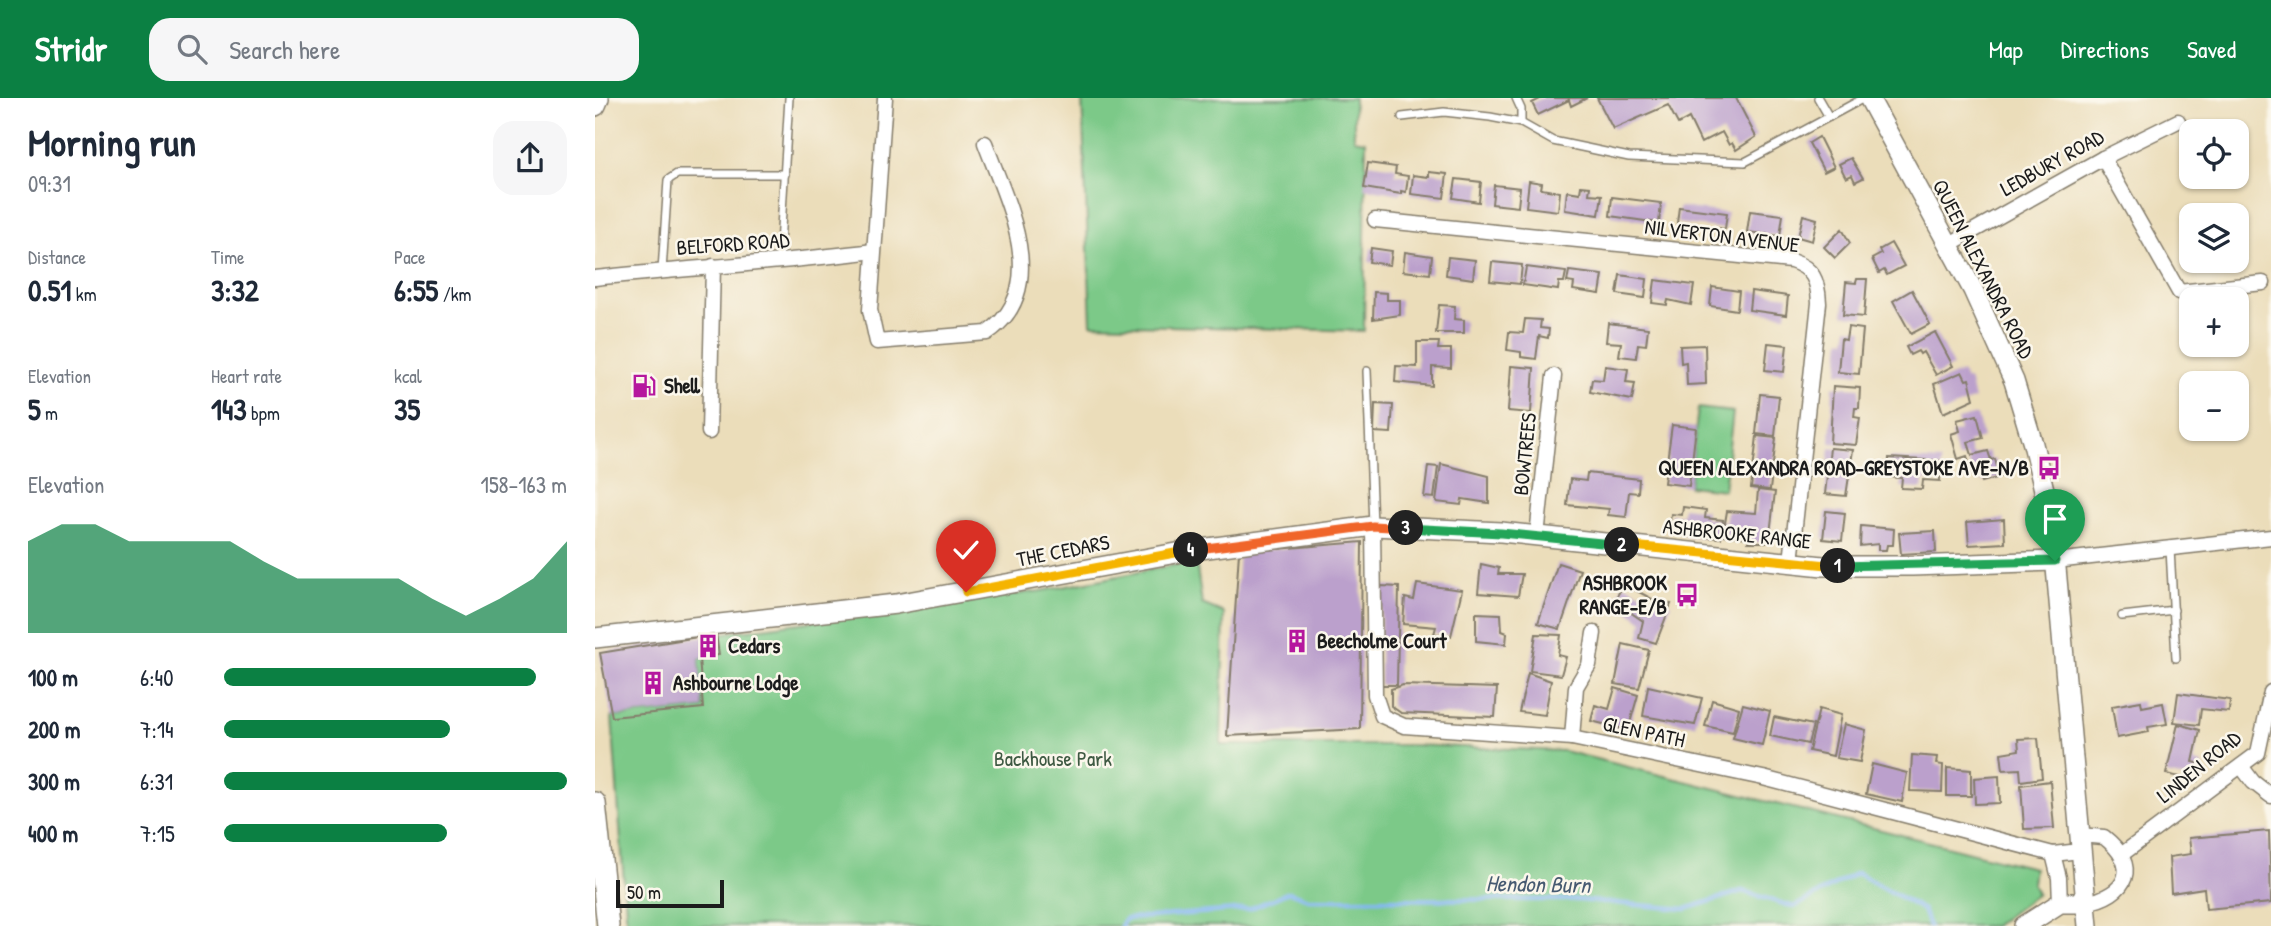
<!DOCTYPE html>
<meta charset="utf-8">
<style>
body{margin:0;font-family:"Patrick Hand",sans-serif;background:#f6f6f7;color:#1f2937;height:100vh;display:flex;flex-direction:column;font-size:26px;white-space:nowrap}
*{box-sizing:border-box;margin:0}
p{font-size:23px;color:#747a83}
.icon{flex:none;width:38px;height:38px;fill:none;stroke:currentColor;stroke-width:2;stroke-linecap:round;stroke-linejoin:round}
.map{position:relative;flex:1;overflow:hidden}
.drawer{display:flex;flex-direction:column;background:#fff;width:595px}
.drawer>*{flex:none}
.controls{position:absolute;left:1584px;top:21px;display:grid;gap:14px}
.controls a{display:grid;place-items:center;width:70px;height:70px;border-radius:14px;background:#fff;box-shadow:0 2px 5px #0004;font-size:35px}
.scale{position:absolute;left:21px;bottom:18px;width:108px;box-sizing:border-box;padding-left:7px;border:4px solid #1c1c1c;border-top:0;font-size:19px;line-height:24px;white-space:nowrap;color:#1c1c1c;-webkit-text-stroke:5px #fbf7ec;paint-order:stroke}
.pin{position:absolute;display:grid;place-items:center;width:60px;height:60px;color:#fff;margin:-72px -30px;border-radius:50% 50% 50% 0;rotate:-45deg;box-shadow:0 0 7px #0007}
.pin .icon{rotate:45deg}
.km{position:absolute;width:35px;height:35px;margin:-18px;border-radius:50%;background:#222;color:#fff;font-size:19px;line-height:35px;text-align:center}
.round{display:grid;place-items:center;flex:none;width:74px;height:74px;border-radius:21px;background:#f6f6f7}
.head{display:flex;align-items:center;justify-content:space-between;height:119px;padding:0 28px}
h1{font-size:38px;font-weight:800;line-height:52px}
.metrics{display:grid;grid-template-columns:repeat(3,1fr);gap:10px;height:119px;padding:7px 28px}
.metrics div{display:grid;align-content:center}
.metrics b{font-size:30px;font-weight:800}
.metrics small{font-size:19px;font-weight:400}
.metrics p{font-size:19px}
.chart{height:196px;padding:14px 28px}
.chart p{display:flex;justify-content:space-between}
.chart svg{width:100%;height:126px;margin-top:7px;fill:#0b8043;opacity:.7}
ul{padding:0 28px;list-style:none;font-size:23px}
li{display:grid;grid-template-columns:112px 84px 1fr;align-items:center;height:52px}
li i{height:18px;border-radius:9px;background:#0b8043}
header{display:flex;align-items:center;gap:42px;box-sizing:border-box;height:98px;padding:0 35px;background:#0b8043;color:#fff}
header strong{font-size:33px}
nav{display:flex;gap:38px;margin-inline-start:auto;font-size:24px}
.search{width:490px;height:63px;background:#f6f6f7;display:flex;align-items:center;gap:18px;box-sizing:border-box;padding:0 24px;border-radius:21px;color:#747a83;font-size:26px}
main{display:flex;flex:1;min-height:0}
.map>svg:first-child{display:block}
.green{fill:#7cc988;stroke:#4c7252;stroke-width:2}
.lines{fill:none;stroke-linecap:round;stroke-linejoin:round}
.stream{stroke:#84b7f1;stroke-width:4.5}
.building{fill:#bba0cc}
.service-casing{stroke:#847c6b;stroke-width:10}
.minor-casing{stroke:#847c6b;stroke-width:17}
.tertiary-casing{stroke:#847c6b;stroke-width:22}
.secondary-casing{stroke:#847c6b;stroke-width:24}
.service{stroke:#fff;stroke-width:7}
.minor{stroke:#fff;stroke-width:14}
.tertiary{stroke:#fff;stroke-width:19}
.secondary{stroke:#fff;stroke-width:21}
.split-1-casing{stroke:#fff;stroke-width:14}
.split-2-casing{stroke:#fff;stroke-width:14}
.split-3-casing{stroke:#fff;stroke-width:14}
.split-4-casing{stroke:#fff;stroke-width:14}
.split-5-casing{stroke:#fff;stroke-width:14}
.split-1{stroke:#22a559;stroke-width:9}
.split-2{stroke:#f5b400;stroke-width:9}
.split-3{stroke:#22a559;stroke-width:9}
.split-4{stroke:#f0652b;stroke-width:9}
.split-5{stroke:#f5b400;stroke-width:9}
.labels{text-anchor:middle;stroke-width:5;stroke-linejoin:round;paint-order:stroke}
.street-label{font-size:21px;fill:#1c1c1c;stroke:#fbf7ec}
.poi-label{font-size:21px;font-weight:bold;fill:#1c1c1c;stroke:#fbf7ec;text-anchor:start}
.park-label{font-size:21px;fill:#3e5942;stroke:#fbf7ec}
.water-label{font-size:23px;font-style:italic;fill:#465a71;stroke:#fbf7ec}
</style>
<header>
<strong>Stridr</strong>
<div class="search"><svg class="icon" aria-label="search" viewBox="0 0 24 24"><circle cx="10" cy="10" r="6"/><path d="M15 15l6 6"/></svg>Search here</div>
<nav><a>Map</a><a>Directions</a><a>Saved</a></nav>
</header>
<main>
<section class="drawer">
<div class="head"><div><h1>Morning run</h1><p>09:31</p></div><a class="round"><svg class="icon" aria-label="share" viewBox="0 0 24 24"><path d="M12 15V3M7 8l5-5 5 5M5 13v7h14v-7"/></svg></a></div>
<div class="metrics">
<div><p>Distance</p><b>0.51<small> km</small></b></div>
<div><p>Time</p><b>3:32</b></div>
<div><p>Pace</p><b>6:55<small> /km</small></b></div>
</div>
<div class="metrics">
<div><p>Elevation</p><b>5<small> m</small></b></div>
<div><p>Heart rate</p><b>143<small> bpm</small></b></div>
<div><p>kcal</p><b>35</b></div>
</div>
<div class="chart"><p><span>Elevation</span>158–163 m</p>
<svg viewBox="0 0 160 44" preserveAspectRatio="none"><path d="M0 44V12L10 6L20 6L30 12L40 12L50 12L60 12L70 19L80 25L90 25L100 25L110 25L120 32L130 38L140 32L150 25L160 12V44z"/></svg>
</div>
<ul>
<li><b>100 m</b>6:40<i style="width:91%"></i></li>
<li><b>200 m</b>7:14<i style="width:66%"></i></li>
<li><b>300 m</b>6:31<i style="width:100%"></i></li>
<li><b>400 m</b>7:15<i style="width:65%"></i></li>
</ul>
</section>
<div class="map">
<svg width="1676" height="828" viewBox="0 0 1676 828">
<rect width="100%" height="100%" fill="#fbf7ec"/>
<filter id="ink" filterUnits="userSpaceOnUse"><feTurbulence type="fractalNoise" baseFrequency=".0143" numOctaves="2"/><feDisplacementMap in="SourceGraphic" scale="14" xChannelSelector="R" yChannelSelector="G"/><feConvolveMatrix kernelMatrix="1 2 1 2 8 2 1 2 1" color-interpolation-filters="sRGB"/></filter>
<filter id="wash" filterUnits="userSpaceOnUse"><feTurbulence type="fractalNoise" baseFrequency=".00686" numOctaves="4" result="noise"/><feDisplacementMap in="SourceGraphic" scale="28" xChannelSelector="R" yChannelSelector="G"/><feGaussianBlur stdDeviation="1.57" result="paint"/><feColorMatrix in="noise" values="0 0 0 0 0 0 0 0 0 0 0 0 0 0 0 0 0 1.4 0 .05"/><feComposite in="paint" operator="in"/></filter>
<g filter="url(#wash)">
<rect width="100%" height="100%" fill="#ebddba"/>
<!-- green -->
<g class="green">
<polygon points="487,0 759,0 759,41 771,43 769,233 496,226"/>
<polygon points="1103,310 1138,314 1129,392 1094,388"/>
<polygon points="601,463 607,506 629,515 626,647 816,647 969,653 1439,770 1437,785 1442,796 1399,828 32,828 17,619 108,610 104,560 124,557 121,536 446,493"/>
</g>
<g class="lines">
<!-- stream -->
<polyline class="stream" points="526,828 530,821 654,811 694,794 713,801 984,802 1091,811 1147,793 1199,809 1262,775 1328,812 1334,828"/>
</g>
<g id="blocks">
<!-- building -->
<g class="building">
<polygon points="947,0 992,0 976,8 974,2 943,17 937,5"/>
<polygon points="1002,0 1141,0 1161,39 1141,52 1137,45 1134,47 1127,34 1106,45 1094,20 1083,26 1073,7 1018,31"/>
<polygon points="1224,39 1239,69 1229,74 1214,45"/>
<polygon points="1256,60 1268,80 1260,84 1257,77 1251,80 1244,66"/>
<polygon points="773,65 801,69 800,76 813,78 811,94 806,93 806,96 769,90"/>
<polygon points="834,74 852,76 849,100 816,96 818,77 834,79"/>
<polygon points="861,81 886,84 884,104 858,100"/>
<polygon points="934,83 947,85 946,91 965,94 963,113 931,109"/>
<polygon points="899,87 925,90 923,109 897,106"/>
<polygon points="986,88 995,89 994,96 1007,97 1004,117 970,112 972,93 985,95"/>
<polygon points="1017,99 1066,105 1064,125 1015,118"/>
<polygon points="1084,109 1132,115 1130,131 1082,125"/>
<polygon points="1155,113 1188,117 1185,138 1152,134"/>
<polygon points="1208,117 1222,121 1217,143 1203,139"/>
<polygon points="1247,131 1255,145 1240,160 1229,149"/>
<polygon points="1296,145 1309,168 1292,177 1289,172 1284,175 1277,161 1286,156 1284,152"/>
<polygon points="776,150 797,153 795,167 774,164"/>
<polygon points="810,154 837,158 835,176 808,173"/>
<polygon points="853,159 880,162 878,181 851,177"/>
<polygon points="897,164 927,167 925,186 895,183"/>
<polygon points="931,169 971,174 969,184 964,184 963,192 928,187"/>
<polygon points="974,173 1008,177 1005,196 978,192 979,185 972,184"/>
<polygon points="1025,177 1052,181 1050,200 1022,196"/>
<polygon points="1262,181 1272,181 1269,219 1248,217 1251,184 1261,185"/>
<polygon points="1060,182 1099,187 1096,207 1073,202 1072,207 1057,205"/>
<polygon points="1117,189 1144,193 1142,212 1115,208"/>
<polygon points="1317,192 1335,226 1316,236 1298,203"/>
<polygon points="1156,193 1193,198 1191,217 1154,212"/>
<polygon points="779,194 792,195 792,202 805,202 805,217 778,221"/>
<polygon points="844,207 860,208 859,221 869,222 869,235 841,235"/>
<polygon points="930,221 946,222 945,230 954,231 953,240 944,238 941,261 926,259 926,254 912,252 914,234 928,235"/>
<polygon points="1013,225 1053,230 1051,247 1043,246 1041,260 1024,258 1026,245 1011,244"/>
<polygon points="1253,229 1268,231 1264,276 1243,274 1246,241 1251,242"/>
<polygon points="1340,234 1358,268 1341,277 1328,254 1325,256 1323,253 1315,257 1311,249"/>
<polygon points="822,244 844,244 843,251 856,251 856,270 837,269 837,288 800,284 801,268 822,269"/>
<polygon points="1173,245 1192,247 1189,274 1170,272"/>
<polygon points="1110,247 1111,286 1092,287 1091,264 1086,265 1085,248"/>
<polygon points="916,268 939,270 936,315 913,313"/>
<polygon points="1010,268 1033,271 1031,284 1040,285 1037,302 995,294 997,281 1008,282"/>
<polygon points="1367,274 1371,282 1374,281 1379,301 1348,315 1339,286"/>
<polygon points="1238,288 1265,290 1264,310 1260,310 1259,319 1265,320 1261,347 1235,345"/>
<polygon points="1165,296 1184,298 1180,338 1161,336"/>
<polygon points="780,306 798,307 796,335 779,334"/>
<polygon points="1382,317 1388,340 1373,344 1377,357 1393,353 1396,362 1400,361 1405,379 1387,384 1385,378 1378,380 1372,358 1363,361 1356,336 1365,333 1362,322"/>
<polygon points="1077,327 1101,330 1094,388 1069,385"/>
<polygon points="1162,338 1181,340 1175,392 1156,390"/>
<polygon points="1235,350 1258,352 1251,398 1230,396"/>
<polygon points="1294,360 1346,363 1345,383 1328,382 1327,391 1306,390 1307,380 1293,379"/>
<polygon points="846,366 894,378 894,405 867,401 866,407 841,404"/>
<polygon points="833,368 843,369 839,400 829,399"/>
<polygon points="992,375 1044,381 1043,395 1034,394 1031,419 1013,417 1014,411 972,407 975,381 991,383"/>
<polygon points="1163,392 1180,394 1174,444 1153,444 1154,440 1128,437 1132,413 1161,415"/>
<polygon points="1088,409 1111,412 1110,420 1128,422 1126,440 1089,438 1089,434 1074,432 1076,416 1087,417"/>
<polygon points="1231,413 1250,415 1247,443 1228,441"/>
<polygon points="1409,421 1410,445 1374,447 1372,424"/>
<polygon points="1266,428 1299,431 1298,447 1292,447 1291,452 1283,452 1283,446 1265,448"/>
<polygon points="1340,433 1341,454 1306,456 1304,435"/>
<polygon points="767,444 765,631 632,638 644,454"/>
<polygon points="963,465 985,472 965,531 943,525"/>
<polygon points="886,466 904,470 903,476 927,476 923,498 883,495"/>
<polygon points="822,486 867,492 856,538 839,536 841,529 808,526 810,500 819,502"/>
<polygon points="1029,486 1057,501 1076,506 1061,545 1044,540 1048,523 1019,503"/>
<polygon points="786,488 804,489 802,587 785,587"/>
<polygon points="881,515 906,516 907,533 912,535 911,546 881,543"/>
<polygon points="121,536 124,557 104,560 108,610 17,619 5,555"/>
<polygon points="941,536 966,537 963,557 971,559 966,577 935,573"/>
<polygon points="1028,546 1054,552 1044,590 1020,586"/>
<polygon points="933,575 956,583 950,617 924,614"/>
<polygon points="808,587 902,590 900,619 806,615 796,608 796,591"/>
<polygon points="1053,588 1107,600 1100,627 1048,618"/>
<polygon points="1020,590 1043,597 1033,632 996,623 1000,607 1014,611"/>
<polygon points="1583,595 1635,602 1634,614 1606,611 1604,627 1579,624"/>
<polygon points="1117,602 1144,610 1138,634 1110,628"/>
<polygon points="1546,603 1547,609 1568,605 1572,626 1553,629 1554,634 1522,640 1517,608"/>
<polygon points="1148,606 1175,613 1167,647 1138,640"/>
<polygon points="1224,611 1246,617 1238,658 1214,653"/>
<polygon points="1179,619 1218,627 1213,646 1175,638"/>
<polygon points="1249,626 1271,632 1265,664 1241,660"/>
<polygon points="1583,626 1605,632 1598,664 1607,666 1603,683 1571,676"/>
<polygon points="1443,640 1447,680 1426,683 1425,671 1408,672 1406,655 1424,652 1423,641"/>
<polygon points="1317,657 1342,659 1341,666 1348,667 1347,694 1315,693"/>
<polygon points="1277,666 1312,675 1307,704 1271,696"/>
<polygon points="1352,670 1376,672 1376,698 1352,698"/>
<polygon points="1404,678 1405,705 1380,706 1379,680"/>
<polygon points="1455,683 1459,730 1429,731 1426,687"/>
<polygon points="1674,733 1676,805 1611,811 1609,790 1576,795 1574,759 1596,756 1594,740"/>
</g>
</g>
</g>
<g filter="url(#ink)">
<use href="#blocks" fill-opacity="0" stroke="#847c6b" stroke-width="2"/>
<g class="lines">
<!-- service casing -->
<g class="service-casing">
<g id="service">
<polyline points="921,0 926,11 926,25"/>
<polyline points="1223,0 1234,19 1269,0"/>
<polyline points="807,19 849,14 895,19 926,25 958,43 1034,59 1150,64 1234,19"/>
<polyline points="184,163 194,0"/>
<polyline points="67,173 73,82 82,76 190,76"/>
<polyline points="772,273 778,427"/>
<polyline points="1575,451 1581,560"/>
<polyline points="1527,518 1579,512"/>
</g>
</g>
<!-- minor casing -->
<g class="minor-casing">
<g id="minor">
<path d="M290,0L275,212L282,244L392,235C458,191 411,102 390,45"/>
<polyline points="1508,60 1584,194 1668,185"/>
<path d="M780,122L1196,163C1218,170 1223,182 1224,205L1196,464"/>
<polyline points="1353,147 1508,60 1583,23"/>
<path d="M0,180C93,170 186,165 278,153"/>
<polyline points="114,334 118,168"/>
<polyline points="778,428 780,597 787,618 809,628 977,640 1168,680 1458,756 1485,753"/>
<polyline points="942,438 959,278"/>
<polyline points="1460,463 1676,439"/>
<polyline points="977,640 981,589 994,567 999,535"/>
<polyline points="1646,668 1658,684 1676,698"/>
<path d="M1483,737L1509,739C1546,768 1533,797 1490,805"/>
<polyline points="1458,756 1464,780 1465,805"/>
<polyline points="1526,757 1663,655 1676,594"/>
</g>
</g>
<!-- tertiary casing -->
<g class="tertiary-casing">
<g id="tertiary">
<polyline points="1274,0 1378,192 1419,283 1438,346 1457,425 1493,828"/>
<polyline points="0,540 301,506 598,452 778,428 906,434 1228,468 1317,468 1460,463"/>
<polyline points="1429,828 1465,805 1490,805"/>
</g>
</g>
<!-- secondary casing -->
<g class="secondary-casing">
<g id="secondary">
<polyline points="0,7 3,0"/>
<polyline points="0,705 13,828"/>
</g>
</g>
<!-- service -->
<use href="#service" class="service"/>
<!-- minor -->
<use href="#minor" class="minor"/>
<!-- tertiary -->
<use href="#tertiary" class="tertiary"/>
<!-- secondary -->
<use href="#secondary" class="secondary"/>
</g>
</g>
<g class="lines" filter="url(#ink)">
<!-- split-1 casing -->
<g class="split-1-casing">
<polyline id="split-1" points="1243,468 1460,463"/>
</g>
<!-- split-2 casing -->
<g class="split-2-casing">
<polyline id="split-2" points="1027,447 1243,468"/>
</g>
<!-- split-3 casing -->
<g class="split-3-casing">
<polyline id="split-3" points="811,430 906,435 1027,447"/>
</g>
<!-- split-4 casing -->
<g class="split-4-casing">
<polyline id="split-4" points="596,452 778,428 811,430"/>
</g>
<!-- split-5 casing -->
<g class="split-5-casing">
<polyline id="split-5" points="371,494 596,452"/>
</g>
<!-- split-1 -->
<use href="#split-1" class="split-1"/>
<!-- split-2 -->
<use href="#split-2" class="split-2"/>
<!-- split-3 -->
<use href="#split-3" class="split-3"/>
<!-- split-4 -->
<use href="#split-4" class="split-4"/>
<!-- split-5 -->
<use href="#split-5" class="split-5"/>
</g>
<!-- icons -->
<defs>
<g id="fuel-bare" transform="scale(1.89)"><path d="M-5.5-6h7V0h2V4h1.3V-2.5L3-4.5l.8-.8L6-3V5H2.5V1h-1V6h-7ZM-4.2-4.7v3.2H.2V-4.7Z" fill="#b5179e" stroke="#fbf7ec" stroke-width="2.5" paint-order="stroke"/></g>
<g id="bus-bare" transform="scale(1.89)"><path d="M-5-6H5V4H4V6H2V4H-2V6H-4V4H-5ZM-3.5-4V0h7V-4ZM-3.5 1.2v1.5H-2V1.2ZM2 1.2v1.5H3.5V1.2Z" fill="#b5179e" stroke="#fbf7ec" stroke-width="2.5" paint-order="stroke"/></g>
<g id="building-bare" transform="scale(1.89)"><path d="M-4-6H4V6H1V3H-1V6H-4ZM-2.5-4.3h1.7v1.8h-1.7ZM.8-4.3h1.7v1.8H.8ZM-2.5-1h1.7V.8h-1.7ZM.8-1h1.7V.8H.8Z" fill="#b5179e" stroke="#fbf7ec" stroke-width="2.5" paint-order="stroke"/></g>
</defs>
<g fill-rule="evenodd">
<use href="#fuel-bare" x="49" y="288"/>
<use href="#bus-bare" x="1454" y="370"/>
<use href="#bus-bare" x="1092" y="497"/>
<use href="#building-bare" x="702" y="543"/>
<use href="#building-bare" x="113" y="548"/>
<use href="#building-bare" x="58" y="585"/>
</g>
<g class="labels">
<!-- street labels -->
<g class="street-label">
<text transform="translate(1457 65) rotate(-29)" y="7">LEDBURY ROAD</text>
<text transform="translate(1127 138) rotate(7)" y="7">NILVERTON AVENUE</text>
<text transform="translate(138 146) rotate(-4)" y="7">BELFORD ROAD</text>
<text transform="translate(1388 171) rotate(63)" y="7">QUEEN ALEXANDRA ROAD</text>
<text transform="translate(930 356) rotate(-84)" y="7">BOWTREES</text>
<text transform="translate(1142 436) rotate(6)" y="7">ASHBROOKE RANGE</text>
<text transform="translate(468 453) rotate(-11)" y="7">THE CEDARS</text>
<text transform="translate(1049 634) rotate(12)" y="7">GLEN PATH</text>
<text transform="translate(1604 669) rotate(-39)" y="7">LINDEN ROAD</text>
</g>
<!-- poi labels -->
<g class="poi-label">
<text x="69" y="295">Shell</text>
<text x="1434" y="377" text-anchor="end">QUEEN ALEXANDRA ROAD-GREYSTOKE AVE-N/B</text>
<text x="1072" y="492" text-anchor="end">ASHBROOK<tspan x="1072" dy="24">RANGE-E/B</tspan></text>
<text x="722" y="550">Beecholme Court</text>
<text x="133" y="555">Cedars</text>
<text x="78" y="592">Ashbourne Lodge</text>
</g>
<!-- park labels -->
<g class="park-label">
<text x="458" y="668">Backhouse Park</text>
</g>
<!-- water labels -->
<g class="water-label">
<text transform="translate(943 786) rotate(1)" y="8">Hendon Burn</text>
</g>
</g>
</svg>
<div class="controls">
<a><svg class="icon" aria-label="locate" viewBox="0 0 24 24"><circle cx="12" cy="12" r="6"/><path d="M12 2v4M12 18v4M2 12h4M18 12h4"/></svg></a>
<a><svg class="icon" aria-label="layers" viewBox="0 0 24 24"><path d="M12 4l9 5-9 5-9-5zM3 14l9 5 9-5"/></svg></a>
<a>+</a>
<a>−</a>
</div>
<div class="scale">50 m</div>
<div class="pin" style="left:1460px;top:463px;background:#1e9e55"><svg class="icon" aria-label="arrive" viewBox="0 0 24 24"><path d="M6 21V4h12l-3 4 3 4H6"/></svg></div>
<div class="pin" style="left:371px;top:494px;background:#d93025"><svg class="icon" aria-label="check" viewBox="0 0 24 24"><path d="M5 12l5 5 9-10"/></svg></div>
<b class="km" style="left:1243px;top:468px">1</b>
<b class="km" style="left:1027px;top:447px">2</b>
<b class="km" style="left:811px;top:430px">3</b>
<b class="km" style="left:596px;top:452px">4</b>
</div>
</main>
